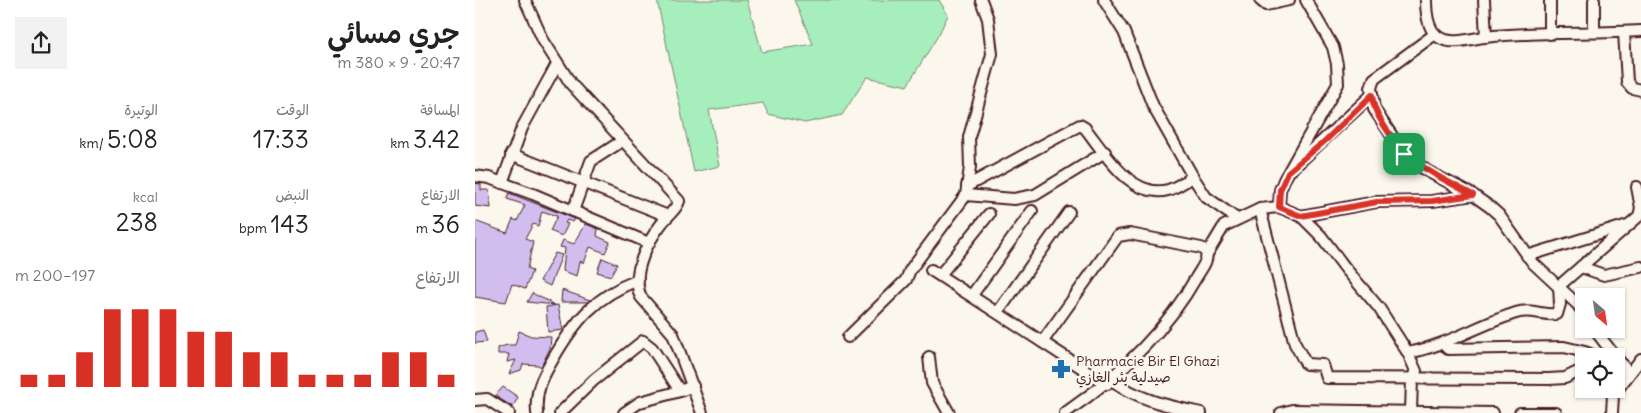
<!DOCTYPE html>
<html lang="ar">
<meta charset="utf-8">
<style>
body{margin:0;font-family:Delius,"Playpen Sans Arabic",sans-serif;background:#f2f2f2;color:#222;direction:rtl;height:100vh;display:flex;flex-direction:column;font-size:19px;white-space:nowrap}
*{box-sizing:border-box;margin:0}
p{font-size:16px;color:#767676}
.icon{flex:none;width:28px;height:28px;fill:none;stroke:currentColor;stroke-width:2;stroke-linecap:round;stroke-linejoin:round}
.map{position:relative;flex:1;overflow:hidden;direction:ltr}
.drawer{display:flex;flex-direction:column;background:#fff;width:475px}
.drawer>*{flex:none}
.needle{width:32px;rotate:151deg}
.tools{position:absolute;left:1100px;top:288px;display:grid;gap:10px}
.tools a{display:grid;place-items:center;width:50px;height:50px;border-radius:0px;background:#fff;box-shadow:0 1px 4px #0004;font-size:25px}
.pin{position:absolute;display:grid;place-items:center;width:42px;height:42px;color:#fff;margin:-21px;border-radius:10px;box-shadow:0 2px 8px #0006}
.round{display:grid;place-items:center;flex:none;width:52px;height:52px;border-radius:0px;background:#f2f2f2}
.summary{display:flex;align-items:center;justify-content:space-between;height:85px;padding:0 15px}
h1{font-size:28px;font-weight:600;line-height:38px}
.metrics{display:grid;grid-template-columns:repeat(3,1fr);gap:8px;height:85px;padding:5px 15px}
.metrics div{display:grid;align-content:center}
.metrics b{font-size:25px;font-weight:600}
.metrics small{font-size:14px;font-weight:400}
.metrics p{font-size:14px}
.chart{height:140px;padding:10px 15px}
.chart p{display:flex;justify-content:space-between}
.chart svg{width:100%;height:90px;margin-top:5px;stroke:#d93025;stroke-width:6}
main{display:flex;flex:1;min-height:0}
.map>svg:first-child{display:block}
.grass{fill:#a6eebb;stroke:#788673}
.building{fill:#d2beee;stroke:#4a1f2b}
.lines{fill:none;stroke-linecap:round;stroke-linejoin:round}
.minor-casing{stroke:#4a1f2b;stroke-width:14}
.minor{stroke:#fbf7ec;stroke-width:10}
.route-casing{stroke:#fff;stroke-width:10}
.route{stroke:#d93025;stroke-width:6}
.labels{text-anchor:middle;stroke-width:5;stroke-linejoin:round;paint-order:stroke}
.poi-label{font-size:14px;fill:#4a1f2b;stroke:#fbf7ec;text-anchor:start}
</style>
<main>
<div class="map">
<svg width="1166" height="413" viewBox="0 0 1166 413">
<rect width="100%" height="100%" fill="#fbf7ec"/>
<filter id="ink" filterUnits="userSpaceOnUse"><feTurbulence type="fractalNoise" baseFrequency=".02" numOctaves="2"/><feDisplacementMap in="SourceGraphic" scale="10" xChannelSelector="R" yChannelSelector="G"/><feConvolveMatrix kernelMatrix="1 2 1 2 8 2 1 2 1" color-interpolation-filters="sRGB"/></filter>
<g filter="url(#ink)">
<!-- grass -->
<polygon class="grass" points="182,0 272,0 287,52 338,44 319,0 464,0 473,15 464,34 432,86 392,77 367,115 330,123 293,114 288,103 234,110 245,166 219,172"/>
<!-- building -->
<g class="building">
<polygon points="0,183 6,184 6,190 14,190 16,208 0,206"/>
<polygon points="34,193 100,219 98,222 92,220 90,223 93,224 87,236 75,231 82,216 67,211 63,226 58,224 50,239 58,242 52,269 57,271 50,289 37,284 31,302 0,297 0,221 32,233 38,219 42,221 50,205 32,199"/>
<polygon points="111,224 123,229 122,236 135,242 130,253 115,247 109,263 105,261 102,276 88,271 90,248 85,247 88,240 99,244"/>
<polygon points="80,253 87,255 75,286 65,281"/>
<polygon points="127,258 142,264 136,276 122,272"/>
<polygon points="87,290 115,300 112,302 86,302"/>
<polygon points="57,293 80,305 52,302"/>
<polygon points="83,305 88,330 73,332 71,307"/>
<polygon points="8,330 12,342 0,343 0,332"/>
<polygon points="44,331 56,336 76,337 75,348 66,367 63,365 48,364 46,370 34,374 41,360 32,362 34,354 23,354 23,348 32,345 40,345"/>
<polygon points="28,387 43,397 38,407 20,396"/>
</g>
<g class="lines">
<!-- minor casing -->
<g class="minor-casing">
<g id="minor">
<path d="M50,0L68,40L96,84L204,201C202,209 192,216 187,223C173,241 155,274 166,297L198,334L227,413"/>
<polyline points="629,0 649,32 678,106 718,177 731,197 762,219"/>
<polyline points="785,0 791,5 814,0"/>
<polyline points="831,0 858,47 862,64 863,84 809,180 805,190 804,207 826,216 846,236 871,269 904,308 933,353 941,371 937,379 936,412"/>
<path d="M951,0C951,12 952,31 965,38C978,45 995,39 1009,37C1061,31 1114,34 1166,31"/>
<polyline points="1009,0 1011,37"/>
<polyline points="1119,0 1119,32"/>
<polyline points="1149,32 1152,82 1157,88 1166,90"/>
<polyline points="960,34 899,79 896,88 899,109 929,154 952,171 998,195 1015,207 1024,215 1058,263 1102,304 1109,313"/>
<polyline points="1075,34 1075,0"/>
<polyline points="36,154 193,216"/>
<polyline points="817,169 897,95"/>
<polyline points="0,176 14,178 58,194 174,243"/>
<polyline points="27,183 47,128 82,64"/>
<path d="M492,186L605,125L610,128C629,152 657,200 693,190C701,188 710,181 718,177"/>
<polyline points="491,195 539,199 560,195 630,152"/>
<polyline points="785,209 820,344 831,364 848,365 852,378 1074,379 1090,378 1109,369"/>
<polyline points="98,211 116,161 147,141"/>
<polyline points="826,216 901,202 957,201 998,195"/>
<polyline points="732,254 749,226 785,209 804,207"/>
<polyline points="1052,256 1153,225"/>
<polyline points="1106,267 1129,275 1166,267"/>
<polyline points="456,270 632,384"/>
<polyline points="465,275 514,214"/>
<polyline points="497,295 557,211"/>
<polyline points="523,312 594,212"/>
<polyline points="1119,329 1140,356"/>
<polyline points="373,337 431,280 435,270 491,195 495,167 494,137 517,54 513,19 506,0"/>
<path d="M568,341L643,236L655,234L726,248L731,252C734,260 726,269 722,276C690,333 644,376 590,413"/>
<polyline points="968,344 973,349 1089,347 1110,352 1119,356"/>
<path d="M933,353C973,345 1003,325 1041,313C1056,308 1068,316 1082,314L1085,304L1084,286L1164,216L1166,208L1162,187"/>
<polyline points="454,357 457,383 474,413"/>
<polyline points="1141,358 1149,366 1152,375"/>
<path d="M637,380C663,400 694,406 726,413"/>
<polyline points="0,400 12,399 34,413"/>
<path d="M62,413C60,391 67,378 78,359C100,321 120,296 163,280"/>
<polyline points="85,413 119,380 168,341 177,348 205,391 218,386"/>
<polyline points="149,413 165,402 205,391"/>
<polyline points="806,413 817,410 1018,413"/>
<polyline points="1045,413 1081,413"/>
<polyline points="1137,413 1138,395 1166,359"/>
</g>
</g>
<!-- minor -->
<use href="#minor" class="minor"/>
</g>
</g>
<g class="lines" filter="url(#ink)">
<!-- route casing -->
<g class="route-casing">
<path id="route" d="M897,95C898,108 903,116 910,127C933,164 960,175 998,195L957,201L902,202L826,216L804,207L805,190L813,172L851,140Z"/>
</g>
<!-- route -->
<use href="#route" class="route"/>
</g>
<!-- icons -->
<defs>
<g id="pharmacy-bare" transform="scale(1.5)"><path d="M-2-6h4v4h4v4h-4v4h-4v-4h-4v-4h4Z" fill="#1f6fb2" stroke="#fbf7ec" stroke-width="2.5" paint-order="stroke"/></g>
</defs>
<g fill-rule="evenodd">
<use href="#pharmacy-bare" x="586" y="369"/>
</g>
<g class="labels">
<!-- poi labels -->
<g class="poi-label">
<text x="601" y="366">Pharmacie Bir El Ghazi<tspan x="601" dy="16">صيدلية بئر الغازي</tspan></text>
</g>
</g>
</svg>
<div class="tools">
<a><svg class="needle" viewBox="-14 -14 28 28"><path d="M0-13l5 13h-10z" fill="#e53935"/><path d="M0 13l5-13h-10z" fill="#767676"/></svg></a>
<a><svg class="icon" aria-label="locate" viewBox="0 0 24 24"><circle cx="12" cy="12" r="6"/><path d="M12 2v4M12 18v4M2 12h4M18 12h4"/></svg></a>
</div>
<div class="pin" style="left:929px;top:154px;background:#1e9e55"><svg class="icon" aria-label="arrive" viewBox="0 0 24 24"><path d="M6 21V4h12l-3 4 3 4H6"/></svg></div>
</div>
<section class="drawer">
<div class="summary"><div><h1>جري مسائي</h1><p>20:47 · 9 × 380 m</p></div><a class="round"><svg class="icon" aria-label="share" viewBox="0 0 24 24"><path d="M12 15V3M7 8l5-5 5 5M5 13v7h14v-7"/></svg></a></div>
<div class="metrics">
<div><p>المسافة</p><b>3.42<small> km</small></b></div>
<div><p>الوقت</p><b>17:33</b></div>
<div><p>الوتيرة</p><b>5:08<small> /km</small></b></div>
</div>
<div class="metrics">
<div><p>الارتفاع</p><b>36<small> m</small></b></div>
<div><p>النبض</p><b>143<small> bpm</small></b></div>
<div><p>kcal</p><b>238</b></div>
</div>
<div class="chart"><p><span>الارتفاع</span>197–200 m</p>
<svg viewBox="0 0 160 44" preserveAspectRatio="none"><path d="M5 44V38M15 44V38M25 44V27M35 44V6M45 44V6M55 44V6M65 44V17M75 44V17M85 44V27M95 44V27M105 44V38M115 44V38M125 44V38M135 44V27M145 44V27M155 44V38"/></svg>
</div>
</section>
</main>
